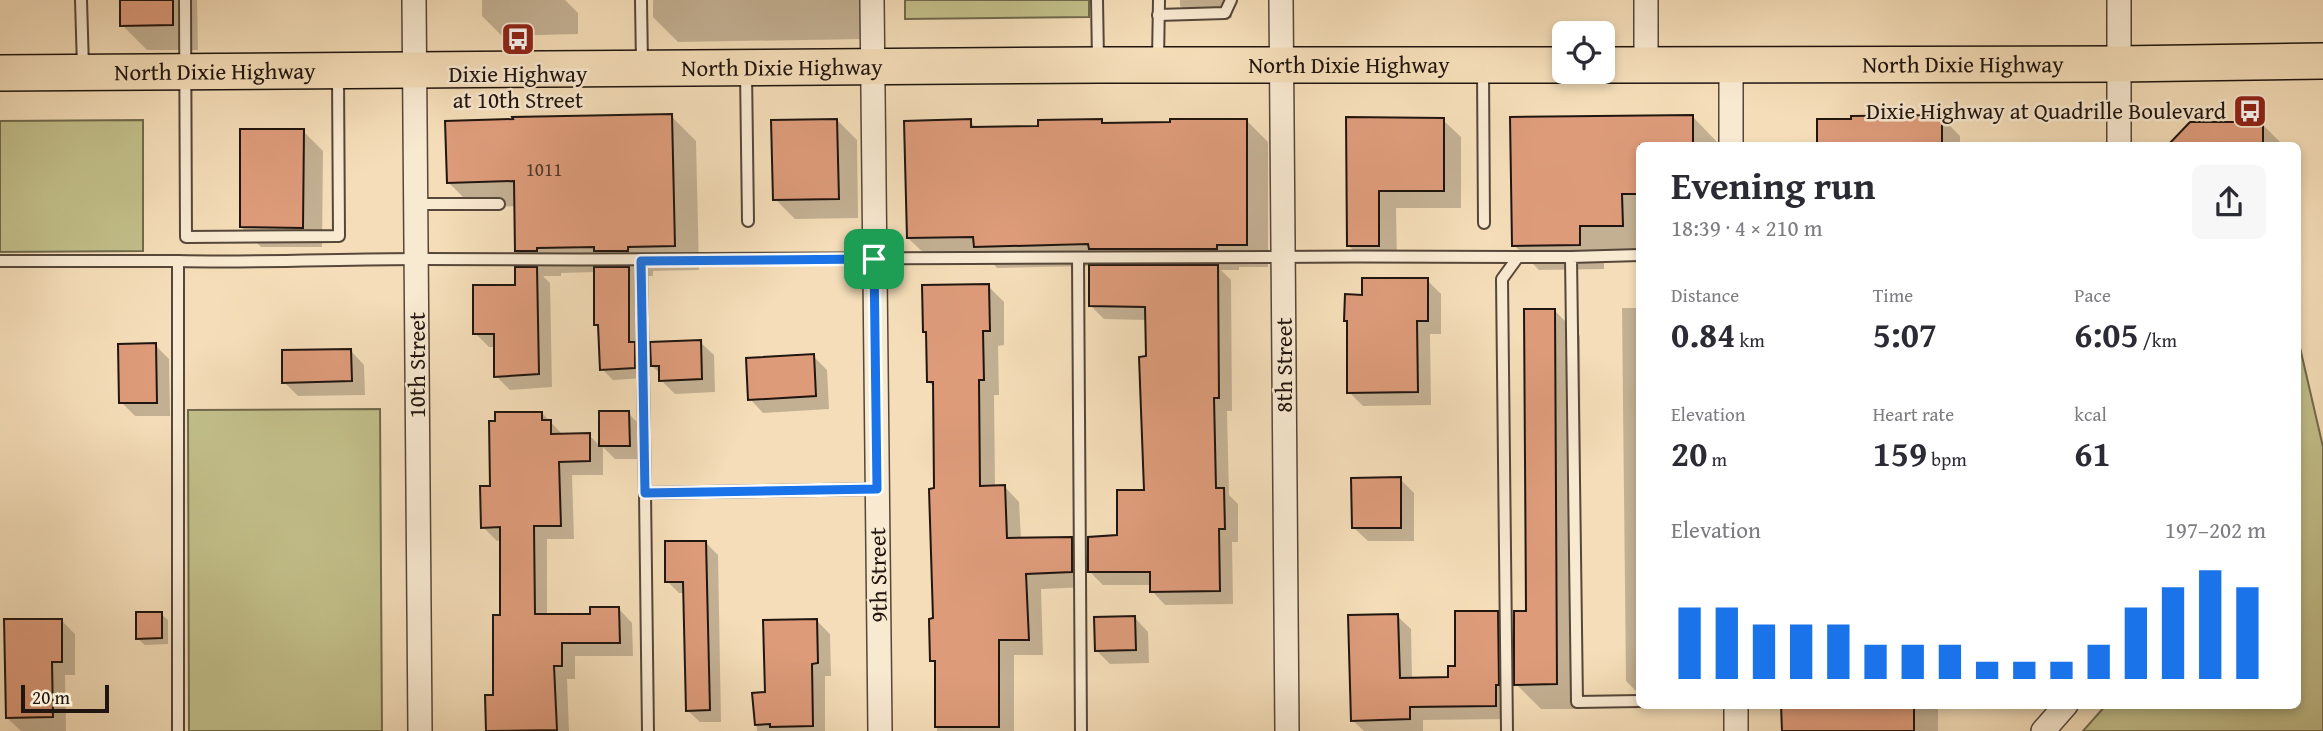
<!DOCTYPE html>
<meta charset="utf-8">
<style>
body{margin:0;font-family:"Gentium Book Plus",serif;background:#f7f7f7;color:#2b2b33;height:100vh;display:flex;flex-direction:column;font-size:26px;white-space:nowrap}
*{box-sizing:border-box;margin:0}
p{font-size:23px;color:#7c7c81}
.icon{flex:none;width:38px;height:38px;fill:none;stroke:currentColor;stroke-width:2;stroke-linecap:round;stroke-linejoin:round}
.map{position:relative;flex:1;overflow:hidden}
.drawer{position:absolute;left:1636px;top:142px;width:665px;height:567px;display:flex;flex-direction:column;background:#fff;border-radius:10px;box-shadow:0 4px 10px #0003}
.drawer>*{flex:none}
.tools{position:absolute;left:1552px;top:21px;display:grid;gap:14px}
.tools a{display:grid;place-items:center;width:63px;height:63px;border-radius:10px;background:#fff;box-shadow:0 4px 10px #0003;font-size:35px}
.scale{position:absolute;left:21px;bottom:18px;width:88px;box-sizing:border-box;padding-left:7px;border:4px solid #20150f;border-top:0;font-size:19px;line-height:24px;white-space:nowrap;color:#20150f;-webkit-text-stroke:5px #f8e9d1;paint-order:stroke}
.pin{position:absolute;display:grid;place-items:center;width:60px;height:60px;color:#fff;margin:-30px;border-radius:14px;box-shadow:0 4px 10px #0006}
.round{display:grid;place-items:center;flex:none;width:74px;height:74px;border-radius:10px;background:#f7f7f7}
.summary{display:flex;align-items:center;justify-content:space-between;height:119px;padding:0 35px}
h1{font-size:38px;font-weight:700;line-height:52px}
.stats{display:grid;grid-template-columns:repeat(3,1fr);gap:10px;height:119px;padding:7px 35px}
.stats div{display:grid;align-content:center}
.stats b{font-size:35px;font-weight:700}
.stats small{font-size:19px;font-weight:400}
.stats p{font-size:19px}
.chart{height:196px;padding:14px 35px}
.chart p{display:flex;justify-content:space-between}
.chart svg{width:100%;height:126px;margin-top:7px;stroke:#1a73e8;stroke-width:6}
.map>svg:first-child{display:block}
.green{fill:#c2bf8a;stroke:#716a4c;stroke-width:2}
.shadow{fill:#0003}
.building{fill:#dd9b7a;stroke:#20150f;stroke-width:2}
.lines{fill:none;stroke-linecap:round;stroke-linejoin:round}
.lane-casing{stroke:#554739;stroke-width:14}
.street-casing{stroke:#554739;stroke-width:26}
.primary-casing{stroke:#20150f;stroke-width:38}
.lane{stroke:#f8e9d1;stroke-width:10}
.street{stroke:#f8e9d1;stroke-width:23}
.primary{stroke:#f4ddb8;stroke-width:35}
.route-casing{stroke:#fff;stroke-width:14}
.route{stroke:#1a73e8;stroke-width:9}
.labels{text-anchor:middle;stroke-width:5;stroke-linejoin:round;paint-order:stroke}
.number-label{font-size:19px;fill:#4f362a}
.street-label{font-size:23px;fill:#20150f;stroke:#f8e9d1}
.poi-label{font-size:23px;fill:#20150f;stroke:#f8e9d1}
</style>
<div class="map">
<svg width="2323" height="731" viewBox="0 0 2323 731">
<rect width="100%" height="100%" fill="#f4ddb8"/>
<filter id="stains"><feTurbulence type="fractalNoise" baseFrequency=".00286" numOctaves="4"/><feColorMatrix values="0 0 0 0 .2 0 0 0 0 .09 0 0 0 0 .02 0 0 0 .5 -.17"/></filter>
<radialGradient id="worn" r=".72"><stop offset=".6" stop-color="#630" stop-opacity="0"/><stop offset="1" stop-color="#630" stop-opacity=".3"/></radialGradient>
<!-- green -->
<g class="green">
<polygon points="905,0 1089,0 1089,17 905,19"/>
<polygon points="143,120 143,251 0,252 0,121"/>
<polygon points="2298,339 2323,447 2323,731 2083,731 2106,705 2298,705"/>
<polygon points="380,409 382,731 189,731 188,410"/>
</g>
<!-- shadow -->
<g class="shadow">
<polygon points="122,0 197,0 198,50 147,50 122,25"/>
<polygon points="482,0 565,0 578,13 578,34 502,36 482,16"/>
<polygon points="653,0 861,0 862,39 678,42 653,17"/>
<polygon points="1180,0 1232,0 1232,18 1194,19 1180,6"/>
<polygon points="671,116 696,141 699,270 653,271 653,276 635,276 639,280 645,378 613,380 602,369 600,328 596,324 596,272 561,273 561,276 543,276 550,283 552,387 510,390 496,376 495,347 489,347 475,333 535,269 516,251 516,206 474,208 449,183"/>
<polygon points="1692,116 1717,142 1717,145 1640,145 1640,250 1604,251 1604,269 1539,270 1514,245 1512,119"/>
<polygon points="1941,117 1960,136 1960,145 1819,145 1819,121"/>
<polygon points="1348,119 1443,120 1461,137 1461,208 1396,208 1397,263 1366,263 1348,245"/>
<polygon points="837,120 857,140 858,218 795,219 775,199"/>
<polygon points="1246,120 1268,142 1268,267 1239,267 1239,270 1221,270 1231,280 1232,411 1227,411 1229,495 1238,504 1238,542 1232,542 1233,604 1165,605 1152,591 1152,585 1103,585 1087,569 1087,587 1041,589 1043,655 1014,655 1014,731 937,731 937,665 932,661 936,490 934,387 928,381 927,334 924,331 988,286 1004,302 1004,345 998,346 999,395 994,395 995,487 1004,486 1019,502 1021,540 1071,539 1090,558 1119,537 1145,492 1147,320 1104,319 1091,306 1090,266 997,268 988,258 931,260 908,238 970,121 977,129 1039,128 1101,121 1106,125"/>
<polygon points="2191,124 2262,124 2283,145 2170,145"/>
<polygon points="303,131 323,151 322,247 261,247 241,227"/>
<polygon points="1427,280 1441,294 1441,334 1430,334 1431,405 1363,406 1349,392 1349,323 1346,321 1364,296"/>
<polygon points="1622,308 1640,308 1640,695 1626,681"/>
<polygon points="1555,311 1580,336 1582,709 1541,709 1516,684 1528,613"/>
<polygon points="700,342 714,355 715,392 675,394 661,380 661,374 652,366"/>
<polygon points="155,345 169,359 170,416 135,416 121,402"/>
<polygon points="351,351 364,365 365,395 298,396 284,382"/>
<polygon points="813,356 827,370 829,409 763,413 750,399"/>
<polygon points="542,413 563,435 589,435 601,447 601,413 628,413 642,427 643,459 615,459 603,447 603,475 572,475 574,539 547,539 547,616 592,615 619,609 632,623 633,656 575,656 575,679 567,679 569,731 488,731 495,697 501,616 502,540 497,541 483,527 491,487"/>
<polygon points="1400,479 1414,493 1414,541 1368,541 1354,528"/>
<polygon points="706,543 718,555 721,722 700,722 687,710 685,593 679,593 667,581"/>
<polygon points="1497,613 1511,626 1509,719 1423,720 1423,731 1364,731 1352,720 1397,616 1411,629 1412,680 1449,679"/>
<polygon points="161,614 168,620 168,644 145,645 138,639"/>
<polygon points="1135,618 1148,632 1149,663 1110,664 1096,650"/>
<polygon points="62,621 75,634 75,675 65,675 66,731 21,731 7,718"/>
<polygon points="817,621 830,634 831,676 825,676 825,731 757,731 754,694 766,693"/>
<polygon points="1650,705 1718,705 1718,706 1651,706"/>
<polygon points="1783,705 2071,705 2071,706 1938,707 1938,731 1783,731"/>
</g>
<!-- building -->
<g class="building">
<polygon points="120,0 173,0 173,25 120,26"/>
<polygon points="672,114 675,246 628,247 628,251 594,251 594,247 537,248 537,251 515,251 514,181 447,183 445,121 513,119 512,117"/>
<polygon points="1693,115 1693,145 1640,145 1640,194 1622,194 1623,226 1580,226 1580,245 1512,246 1510,117"/>
<polygon points="1942,115 1942,145 1817,145 1817,119 1851,119 1851,116"/>
<polygon points="1346,117 1444,118 1444,191 1379,191 1379,246 1347,246"/>
<polygon points="837,119 839,199 773,200 771,120"/>
<polygon points="971,119 971,127 1038,126 1038,120 1102,119 1102,123 1170,122 1170,119 1247,119 1247,245 1217,245 1217,249 1089,249 1088,244 974,247 973,237 907,238 904,121"/>
<polygon points="2190,122 2263,122 2263,145 2168,145"/>
<polygon points="240,129 304,129 303,228 240,227"/>
<polygon points="1089,265 1218,265 1219,398 1214,398 1216,488 1224,488 1225,529 1219,529 1220,591 1150,592 1150,572 1088,572 1088,537 1117,535 1117,490 1144,490 1139,357 1146,356 1145,307 1089,306"/>
<polygon points="515,267 537,267 539,374 494,377 494,334 473,334 473,285 515,285"/>
<polygon points="594,267 629,267 629,342 635,342 635,368 600,370 598,325 594,325"/>
<polygon points="1362,278 1428,278 1428,321 1417,321 1418,392 1347,393 1347,321 1344,321 1345,294 1362,295"/>
<polygon points="989,284 990,331 983,331 984,380 979,380 980,486 1005,485 1007,538 1072,537 1072,572 1026,574 1029,640 999,640 999,727 935,727 935,661 930,661 929,619 933,618 929,489 934,488 933,382 927,382 926,332 923,332 922,285"/>
<polygon points="1524,309 1555,309 1557,684 1514,685 1514,611 1526,611"/>
<polygon points="701,340 702,379 659,381 659,366 651,366 650,342"/>
<polygon points="156,343 157,403 119,403 118,344"/>
<polygon points="351,349 352,381 282,383 282,350"/>
<polygon points="814,354 816,396 748,400 746,358"/>
<polygon points="599,411 629,411 630,446 599,446"/>
<polygon points="495,412 542,412 542,420 551,420 551,434 590,433 590,461 559,462 561,526 534,526 535,614 590,614 590,607 619,607 620,643 562,643 562,666 554,666 557,730 486,731 485,695 493,695 493,615 500,615 500,527 481,528 480,486 490,486 489,421 495,421"/>
<polygon points="1401,477 1401,528 1352,528 1351,478"/>
<polygon points="665,541 706,541 710,710 686,711 683,582 665,582"/>
<polygon points="1455,611 1498,611 1499,685 1496,685 1496,706 1410,707 1410,719 1351,721 1348,615 1398,614 1400,678 1448,677 1448,666 1455,666"/>
<polygon points="136,612 162,612 162,638 136,639"/>
<polygon points="1135,616 1136,650 1095,651 1094,617"/>
<polygon points="4,619 62,619 62,662 52,662 53,717 6,718"/>
<polygon points="817,619 818,663 812,664 813,726 770,727 770,724 755,725 752,693 765,692 763,620"/>
<polygon points="1781,705 1914,705 1914,731 1782,731"/>
</g>
<g class="lines">
<!-- lane casing -->
<g class="lane-casing">
<g id="lane">
<polyline points="81,0 83,67"/>
<polyline points="185,0 186,237 339,236 338,75"/>
<polyline points="641,0 642,64"/>
<polyline points="1097,0 1098,59"/>
<polyline points="1158,15 1225,13 1231,0"/>
<polyline points="1158,60 1159,0"/>
<polyline points="746,71 748,221"/>
<polyline points="1483,71 1484,223"/>
<polyline points="416,204 499,204"/>
<polyline points="1640,255 1571,257 1577,702 1640,701"/>
<polyline points="1078,258 1081,731"/>
<polyline points="0,261 178,261 178,731"/>
<path d="M178,261C258,263 339,259 420,259C786,261 1152,255 1518,257"/>
<polyline points="641,261 645,493"/>
<polyline points="648,731 645,493 877,489"/>
<polyline points="1507,731 1502,279 1518,257 1571,257"/>
</g>
</g>
<!-- street casing -->
<g class="street-casing">
<g id="street">
<polyline points="414,0 420,731"/>
<polyline points="872,0 880,731"/>
<polyline points="1281,0 1287,731"/>
<polyline points="1646,0 1646,64"/>
<polyline points="2119,0 2119,145"/>
<polyline points="1731,64 1731,145"/>
<polyline points="1736,705 1736,731"/>
<polyline points="2043,731 2066,705"/>
</g>
</g>
<!-- primary casing -->
<g class="primary-casing">
<g id="primary">
<path id="s1" d="M1603,65L2119,64L2323,61"/>
<path id="s2" d="M0,73L1098,65H1564"/>
</g>
</g>
<!-- lane -->
<use href="#lane" class="lane"/>
<!-- street -->
<use href="#street" class="street"/>
<!-- primary -->
<use href="#primary" class="primary"/>
</g>
<g class="lines">
<!-- route casing -->
<g class="route-casing">
<polygon id="route" points="874,259 877,489 645,493 641,261"/>
</g>
<!-- route -->
<use href="#route" class="route"/>
</g>
<!-- icons -->
<defs>
<g id="bus-square" transform="scale(1.75)"><rect x="-9" y="-9" width="18" height="18" rx="4" fill="#8f2418" stroke="#f8e9d1"/><path d="M-5-6H5V4H4V6H2V4H-2V6H-4V4H-5ZM-3.5-4V0h7V-4ZM-3.5 1.2v1.5H-2V1.2ZM2 1.2v1.5H3.5V1.2Z" fill="#fff"/></g>
</defs>
<g fill-rule="evenodd">
<use href="#bus-square" x="518" y="39"/>
<use href="#bus-square" x="2250" y="111"/>
</g>
<g class="labels">
<!-- number labels -->
<g class="number-label">
<text x="544" y="176">1011</text>
</g>
<!-- street labels -->
<g class="street-label">
<text dy="8" stroke="none"><textPath href="#s1" startOffset="360">North Dixie Highway</textPath></text>
<text dy="8" stroke="none"><textPath href="#s2" startOffset="1349">North Dixie Highway</textPath></text>
<text dy="8" stroke="none"><textPath href="#s2" startOffset="782">North Dixie Highway</textPath></text>
<text dy="8" stroke="none"><textPath href="#s2" startOffset="215">North Dixie Highway</textPath></text>
<text transform="translate(417 365) rotate(-90)" y="8">10th Street</text>
<text transform="translate(1284 365) rotate(-90)" y="8">8th Street</text>
<text transform="translate(878 575) rotate(-91)" y="8">9th Street</text>
</g>
<!-- poi labels -->
<g class="poi-label">
<text x="518" y="82">Dixie Highway<tspan x="518" dy="26">at 10th Street</tspan></text>
<text x="2226" y="119" text-anchor="end">Dixie Highway at Quadrille Boulevard</text>
</g>
</g>
<rect width="100%" height="100%" filter="url(#stains)"/>
<rect width="100%" height="100%" fill="url(#worn)"/>
</svg>
<div class="tools">
<a><svg class="icon" aria-label="locate" viewBox="0 0 24 24"><circle cx="12" cy="12" r="6"/><path d="M12 2v4M12 18v4M2 12h4M18 12h4"/></svg></a>
</div>
<div class="scale">20 m</div>
<div class="pin" style="left:874px;top:259px;background:#1e9e55"><svg class="icon" aria-label="arrive" viewBox="0 0 24 24"><path d="M6 21V4h12l-3 4 3 4H6"/></svg></div>
<section class="drawer">
<div class="summary"><div><h1>Evening run</h1><p>18:39 · 4 × 210 m</p></div><a class="round"><svg class="icon" aria-label="share" viewBox="0 0 24 24"><path d="M12 15V3M7 8l5-5 5 5M5 13v7h14v-7"/></svg></a></div>
<div class="stats">
<div><p>Distance</p><b>0.84<small> km</small></b></div>
<div><p>Time</p><b>5:07</b></div>
<div><p>Pace</p><b>6:05<small> /km</small></b></div>
</div>
<div class="stats">
<div><p>Elevation</p><b>20<small> m</small></b></div>
<div><p>Heart rate</p><b>159<small> bpm</small></b></div>
<div><p>kcal</p><b>61</b></div>
</div>
<div class="chart"><p><span>Elevation</span>197–202 m</p>
<svg viewBox="0 0 160 44" preserveAspectRatio="none"><path d="M5 44V19M15 44V19M25 44V25M35 44V25M45 44V25M55 44V32M65 44V32M75 44V32M85 44V38M95 44V38M105 44V38M115 44V32M125 44V19M135 44V12M145 44V6M155 44V12"/></svg>
</div>
</section>
</div>
